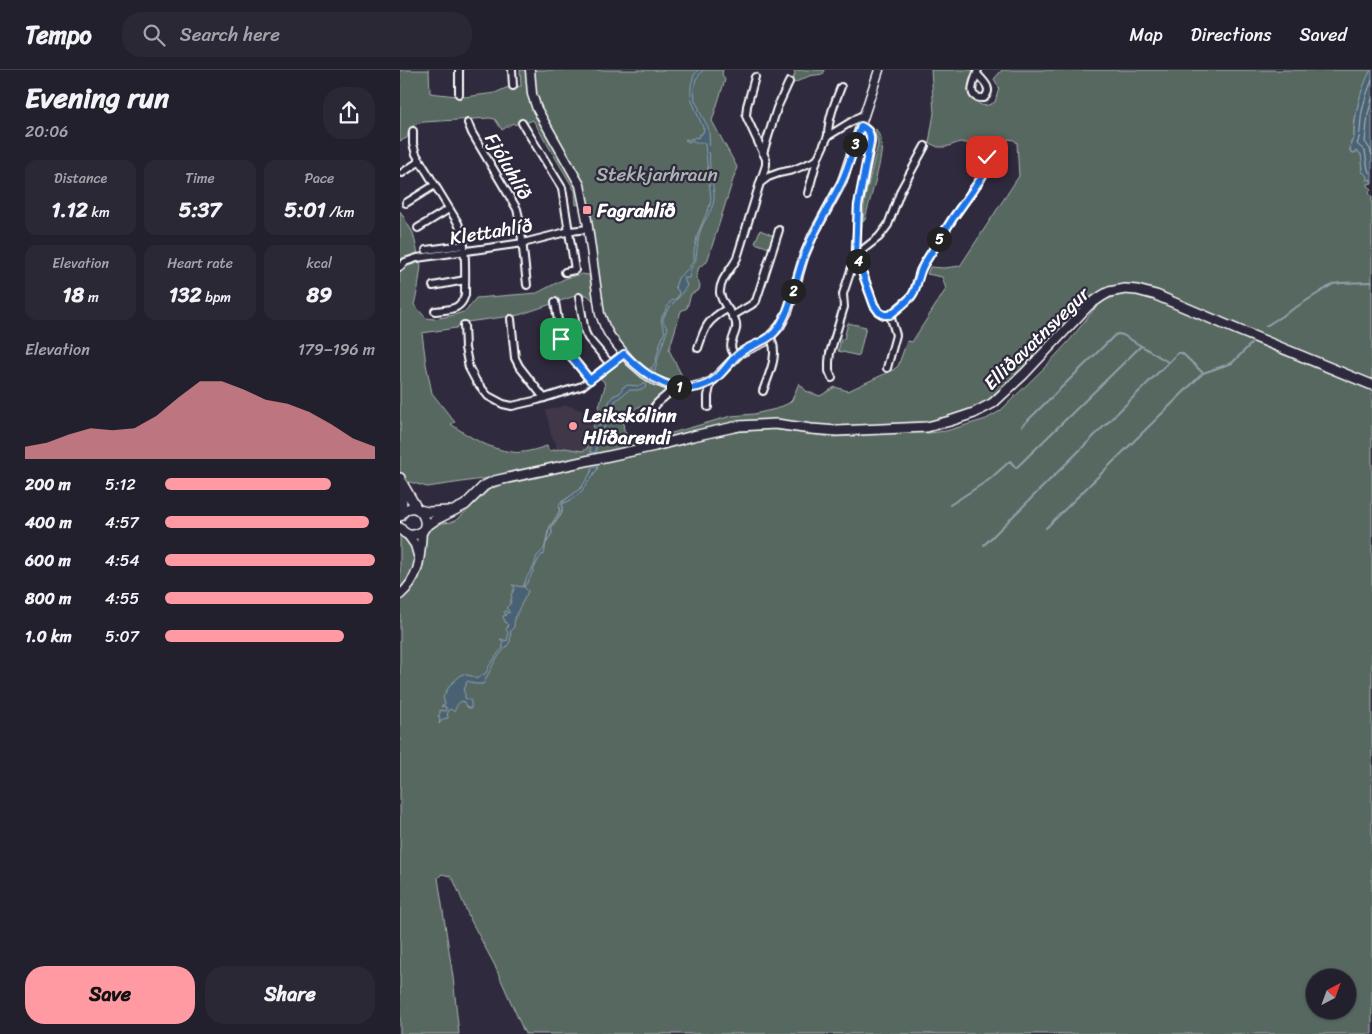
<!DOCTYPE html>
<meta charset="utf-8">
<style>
body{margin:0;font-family:Sriracha,sans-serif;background:#2b2836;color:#f1f3f6;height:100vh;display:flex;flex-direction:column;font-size:19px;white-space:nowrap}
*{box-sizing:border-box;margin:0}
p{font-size:16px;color:#a3a3aa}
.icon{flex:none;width:28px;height:28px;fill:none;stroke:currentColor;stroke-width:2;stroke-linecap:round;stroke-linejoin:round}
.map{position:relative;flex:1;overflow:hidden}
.panel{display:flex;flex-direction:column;background:#23202e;width:400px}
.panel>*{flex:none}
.needle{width:32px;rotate:41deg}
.fabs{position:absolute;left:906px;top:899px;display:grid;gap:10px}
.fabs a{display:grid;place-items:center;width:50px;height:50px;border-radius:50%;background:#23202e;box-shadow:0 1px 4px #0004,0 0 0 1px #403e4a;font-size:25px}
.pin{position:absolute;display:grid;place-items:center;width:42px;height:42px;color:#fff;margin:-21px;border-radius:10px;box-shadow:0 2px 8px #0006}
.km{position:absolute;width:25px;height:25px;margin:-12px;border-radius:50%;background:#222;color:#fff;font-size:14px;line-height:25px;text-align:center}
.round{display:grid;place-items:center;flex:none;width:52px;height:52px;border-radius:20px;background:#2b2836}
.headline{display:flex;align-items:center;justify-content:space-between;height:85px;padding:0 25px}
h1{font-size:28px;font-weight:700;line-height:38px}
.figures{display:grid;grid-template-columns:repeat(3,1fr);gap:8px;height:85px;padding:5px 25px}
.figures div{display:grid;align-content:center;border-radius:12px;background:#2b2836;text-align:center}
.figures b{font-size:21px;font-weight:700}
.figures small{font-size:14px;font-weight:400}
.figures p{font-size:14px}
.chart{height:140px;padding:10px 25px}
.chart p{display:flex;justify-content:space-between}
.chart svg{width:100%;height:90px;margin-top:5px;fill:#ff9aa2;opacity:.7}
.primary-button{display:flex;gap:10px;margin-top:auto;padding:10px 25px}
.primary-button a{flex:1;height:58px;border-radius:20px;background:#ff9aa2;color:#111;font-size:20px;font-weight:700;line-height:58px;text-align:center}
.primary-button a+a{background:#2b2836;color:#f1f3f6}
ul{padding:0 25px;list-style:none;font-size:16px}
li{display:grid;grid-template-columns:80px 60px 1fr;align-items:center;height:38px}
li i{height:12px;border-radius:6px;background:#ff9aa2}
header{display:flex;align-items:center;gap:30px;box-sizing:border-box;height:70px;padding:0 25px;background:#23202e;border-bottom:1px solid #403e4a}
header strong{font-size:24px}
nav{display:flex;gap:28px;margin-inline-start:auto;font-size:18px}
.search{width:350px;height:45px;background:#2b2836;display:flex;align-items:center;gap:12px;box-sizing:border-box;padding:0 18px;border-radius:20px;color:#a3a3aa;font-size:19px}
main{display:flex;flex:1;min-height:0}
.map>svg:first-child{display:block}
.built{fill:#41374a}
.green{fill:#576860;stroke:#abb4b0;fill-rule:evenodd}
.water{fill:#496273;stroke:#92a1ab}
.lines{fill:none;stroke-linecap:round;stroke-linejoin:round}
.shore{stroke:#b6c0c7;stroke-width:1}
.stream{stroke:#92a1ab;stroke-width:2}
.minor-casing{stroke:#fff;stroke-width:10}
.tertiary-casing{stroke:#fff;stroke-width:11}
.secondary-casing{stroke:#fff;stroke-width:12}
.minor{stroke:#2f2a3d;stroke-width:6}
.tertiary{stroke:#2f2a3d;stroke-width:8}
.secondary{stroke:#2f2a3d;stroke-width:9}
.route-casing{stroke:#fff;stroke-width:10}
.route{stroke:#1a73e8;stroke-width:6}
.poi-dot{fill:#ff9aa2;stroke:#2f2a3d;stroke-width:2}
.labels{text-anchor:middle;stroke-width:4.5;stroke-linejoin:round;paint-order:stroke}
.street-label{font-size:19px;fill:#fff;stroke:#2f2a3d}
.park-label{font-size:19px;fill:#abb4b0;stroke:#2f2a3d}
.poi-label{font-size:19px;font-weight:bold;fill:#fff;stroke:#2f2a3d;text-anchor:start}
</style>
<header>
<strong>Tempo</strong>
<div class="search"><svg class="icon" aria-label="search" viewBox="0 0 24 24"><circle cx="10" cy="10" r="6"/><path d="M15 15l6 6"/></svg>Search here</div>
<nav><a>Map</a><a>Directions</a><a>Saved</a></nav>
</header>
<main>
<section class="panel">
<div class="headline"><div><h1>Evening run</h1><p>20:06</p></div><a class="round"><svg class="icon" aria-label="share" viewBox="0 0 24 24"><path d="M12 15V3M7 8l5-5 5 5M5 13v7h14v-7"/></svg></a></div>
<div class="figures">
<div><p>Distance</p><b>1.12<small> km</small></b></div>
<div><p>Time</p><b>5:37</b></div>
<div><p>Pace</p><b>5:01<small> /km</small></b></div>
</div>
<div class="figures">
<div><p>Elevation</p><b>18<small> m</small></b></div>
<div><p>Heart rate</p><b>132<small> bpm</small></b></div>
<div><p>kcal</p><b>89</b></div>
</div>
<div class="chart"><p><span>Elevation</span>179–196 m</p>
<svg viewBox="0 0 160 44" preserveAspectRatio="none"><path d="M0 44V38L10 36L20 32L30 29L40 30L50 29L60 23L70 14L80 6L90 6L100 10L110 15L120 17L130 21L140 27L150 34L160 38V44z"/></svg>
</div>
<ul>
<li><b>200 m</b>5:12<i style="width:79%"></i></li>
<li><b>400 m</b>4:57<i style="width:97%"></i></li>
<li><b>600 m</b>4:54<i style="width:100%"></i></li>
<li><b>800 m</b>4:55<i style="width:99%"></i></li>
<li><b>1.0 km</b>5:07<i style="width:85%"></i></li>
</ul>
<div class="primary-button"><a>Save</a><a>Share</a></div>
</section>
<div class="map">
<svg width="972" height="964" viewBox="0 0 972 964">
<rect width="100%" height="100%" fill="#2f2a3d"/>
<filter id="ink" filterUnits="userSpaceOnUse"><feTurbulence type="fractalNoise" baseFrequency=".02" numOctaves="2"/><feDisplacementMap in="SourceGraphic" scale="10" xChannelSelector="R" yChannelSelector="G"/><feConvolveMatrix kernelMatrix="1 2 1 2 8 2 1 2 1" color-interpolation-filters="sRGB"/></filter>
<g filter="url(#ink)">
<!-- built -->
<polygon class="built" points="167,335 201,347 187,379 182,381 165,378 156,379 156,373 151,365 146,340"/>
<!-- green -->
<g class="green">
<path d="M0,0H29L30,23L65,27L95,23L106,18L121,16L120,0H127L128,14L174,111L181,133L176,135L175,121L133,50L126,53L120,51L115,55L113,53L102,60L95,49L90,48L24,52C14,54 8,57 7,68L0,71Z"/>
<path d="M133,0H323L322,4L325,10L312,51L337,97L307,192L299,197L296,207L300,215L299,220L291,224L287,238L281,241L269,280L286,314L269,311L267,318L269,319C264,328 253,328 248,337H238C232,341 226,345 224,352C221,359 229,370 236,372C239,372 242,371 244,371L331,346L354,344L376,339L389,333L392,330L399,313L406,321L420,326L435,317L448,321L493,300L498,296L507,271L512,272L546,219L542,207L527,204L530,197L544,198L560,196L619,106L617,73L614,70L609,69L596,74L583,76L560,72L546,77H538L529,73L534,43L531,0H576L570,22C577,33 581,40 595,32L599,18L594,9L602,0H971C962,17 956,38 954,57C954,63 955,68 951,72V79L950,81L954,83L958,81L961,84L963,99L961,102H963L968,107L966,109L971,110L972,113L968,114V116L971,118L969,123L972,127V312L740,219L698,229L659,274L598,336L583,344L557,352L445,361L373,353L117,404L27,417L10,412L0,415V141L13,163L21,196L18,218L14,235L26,248L34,249L54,245L66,241L76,228L137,223L166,208L182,204L189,205L195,232L187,225H178L119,245L67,252L62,253L56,258L22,263L26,294L32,323L53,350L55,352L51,354C69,367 89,379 112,382C123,384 137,379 147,376L149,381L165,378L182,381L187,379L205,316L204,312L200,308L201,305L222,288H224L203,243L185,121L182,110L141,41L134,22Z"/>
<polygon points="394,0 425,0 423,4 409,6 390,15 395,4"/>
<path d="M476,59C477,62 480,66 481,69C485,86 469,130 465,150L463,152L465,128L478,74L477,68L475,65Z"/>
<polygon points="360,160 374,166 369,178 355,173"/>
<path d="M727,224L740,225L754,229L972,317V964H125L94,894L69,847L55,813L50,806L42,804L38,808L53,907L59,964H0V463L33,454L52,452L58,449L90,419L101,415L199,391L333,362L372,359L433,367L502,362L529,363L546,361L586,349L600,341L646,296L670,270L695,238L704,231L716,226ZM192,398L197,399C184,414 182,426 162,434C162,436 163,439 162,442C160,451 149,453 152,463L147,472H146C147,465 148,458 153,452C157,445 161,442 160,433C174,424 188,416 192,398ZM915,908H948V940H915Z"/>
<polygon points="448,253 466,257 459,286 438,281 441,269 444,269"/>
</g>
<!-- water -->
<g class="water">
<path d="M298,0H303L296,9L294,18L295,31L299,38V40L308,57L309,63C310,75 309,88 310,100C311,109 315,121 314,130C312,142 303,151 300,162C298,169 297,180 296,187C296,193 291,197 290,201C289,203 290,206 289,208H284L287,216L280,225L279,227C275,231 262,245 263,251C264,254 266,256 268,258L258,288L255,301L250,298H252L255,293L260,274L265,261L261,251L262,247L270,232L277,228L279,222L275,217L278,208L289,198L294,190V181L298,163L310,135L311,129L305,74L303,73H296L292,70L289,72L285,70L286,69L289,70L292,68L293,69L295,67L298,68L299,65L302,64L304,60L292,31C290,20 290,9 298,0Z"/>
<path d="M971,0H972V112L970,109L966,110L968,107L963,102H961L963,99L961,84L956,81L953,83L949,80H951L950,77L952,71L954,69C954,47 960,19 971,0Z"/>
<polygon points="242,314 246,314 245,318 238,320 229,320 215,331 212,339 211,346 205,353 201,367 197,371 196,376 196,383 190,382 191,371 205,346 209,332 213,326 220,323 223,317 228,315 238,316"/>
<path d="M193,397H197L198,398L181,422L169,431L162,434C165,448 148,451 152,463L146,473L144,485L142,484C134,495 133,506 124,517L128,521C124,531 113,546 114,557L111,560L110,572L95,591L83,614H75L68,611L66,613V616L63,621L65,623V628L71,631V639L67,637L63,631C57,632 56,638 54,642L51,639L47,641L48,648L43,649L39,654L40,648L38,646L40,643V640L44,641L46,640V637L41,636L45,634L43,627L50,615L62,604L72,606L76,609L86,603L89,596L100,581L103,578V571L100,569L107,571L108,566V562L106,560L108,555L105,552L103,546L106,545L104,542L106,541L107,543H109V541L106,538L110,534L112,526L111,525L115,518L112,515L123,517L127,507L134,496L137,486L144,479L150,457L160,441L159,435L181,418L190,404Z"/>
</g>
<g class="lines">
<!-- shore -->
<g class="shore">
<path d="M972,10C968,20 964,31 962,42C960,51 961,66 957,74L965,81L968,100L972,104"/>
<polyline points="972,29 968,44 965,72 970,79 972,85"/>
</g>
<!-- stream -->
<g class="stream">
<polyline points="866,256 933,214 941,213 972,212"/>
<polyline points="622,356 715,265 718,264 723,265 768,292"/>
<polyline points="550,435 590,409 610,391 616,398 741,276"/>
<polyline points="646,458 803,303 832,293 851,274"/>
<polyline points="584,475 778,283 782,283 803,303"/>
</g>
<!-- minor casing -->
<g class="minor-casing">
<g id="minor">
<polyline points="112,0 113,16"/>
<path d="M577,4C583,11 594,19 584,28C564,29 575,10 578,0"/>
<polyline points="355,7 347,36 346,46 366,89 366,95 360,113"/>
<polyline points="59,24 59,0"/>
<polyline points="68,53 72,63 117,139 120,152 127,215"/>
<polyline points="122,53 162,118 175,200 165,202"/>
<path d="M461,56C469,60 471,64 471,72L458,136L456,185L474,235L479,242L484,245H490L511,227L514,222L520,201L524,194L553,148L580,110L584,103L587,87"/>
<path d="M13,61V74L16,84L58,153C67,175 65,201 65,225C60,241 49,239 35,241"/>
<path d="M428,66C428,49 435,32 441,17"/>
<polyline points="363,83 377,38 389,12"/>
<polyline points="2,103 20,91"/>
<polyline points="408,123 417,90"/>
<polyline points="6,133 35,115"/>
<polyline points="18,158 49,139"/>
<polyline points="26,180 64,175"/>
<polyline points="0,197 5,192 17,188 123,173 170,161 188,159"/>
<polyline points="33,216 65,210"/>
<polyline points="179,227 185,262 188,268 210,294"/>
<polyline points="155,232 162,275 190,310"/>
<polyline points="332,246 351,235 356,231 379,160"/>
<polyline points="111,249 115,288 119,296 144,328"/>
<polyline points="64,255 65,278 69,298 76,311 88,326 103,334 112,336 138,330 182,316 223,284"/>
<path d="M298,278C305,257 307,250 327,239"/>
<path d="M336,286C323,273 341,264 335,250C331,241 321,233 320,223C319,210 332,199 337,188L360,113L368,107L379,103L393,100L417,90L428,66L464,44"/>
<polyline points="487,298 496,265 490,245"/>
<polyline points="432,308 429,301 429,292 430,283 444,237 443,224 456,185 479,167 488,155 501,120 525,76"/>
<path d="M363,321C369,304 380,284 370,266"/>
<polyline points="308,337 308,326 311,312"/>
<path d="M252,344C254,330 268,328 273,317"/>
</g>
</g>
<!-- tertiary casing -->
<g class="tertiary-casing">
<g id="tertiary">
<polyline points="130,0 132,24 137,39 180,115 187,150 200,244 205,257 210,266 230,291 245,304 254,310 273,317 289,318 311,312 340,283 364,272 380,256 388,241 404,186 413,165 442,112 479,0"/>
<polyline points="8,465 15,475 19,489"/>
<path d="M0,525C21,506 20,487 22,461"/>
</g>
</g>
<!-- secondary casing -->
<g class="secondary-casing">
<g id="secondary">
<polyline points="0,408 2,429 1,444"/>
<polyline points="2,413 17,439"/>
<polyline points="19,440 28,442 49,441"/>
<path d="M0,446C18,420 39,463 13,465C7,466 3,462 0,458"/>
<polyline points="25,457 35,450 65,435 84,416 94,411 255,376 293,366 339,356 376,354 411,359 437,361 527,357 550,351 574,343 593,333 624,304 689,235 702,226 709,222 725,219 737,220 756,225 838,260 972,315"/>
</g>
</g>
<!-- minor -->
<use href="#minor" class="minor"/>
<!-- tertiary -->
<use href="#tertiary" class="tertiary"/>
<!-- secondary -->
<use href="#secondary" class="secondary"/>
</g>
</g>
<g class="lines" filter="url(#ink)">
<!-- route casing -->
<g class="route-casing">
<path id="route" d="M161,269L166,280L190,310L224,284C245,306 279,330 311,312C323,305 329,291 340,283C354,272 370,273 380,255C393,234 396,207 405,184C415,159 429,137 441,113C450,95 454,74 461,56C469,60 471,64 470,72L458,136L456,185L474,235L479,242L484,245H490C497,239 510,231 514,222C518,213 519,203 524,194L553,148L580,110L584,103L587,87"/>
</g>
<!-- route -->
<use href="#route" class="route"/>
</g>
<!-- markers -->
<g class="poi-dot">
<rect x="182" y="135" width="10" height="10" rx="2.5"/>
<circle cx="173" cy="356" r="5"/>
</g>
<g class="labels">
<!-- street labels -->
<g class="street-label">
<text transform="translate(109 96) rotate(60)" y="7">Fjóluhlíð</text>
<text transform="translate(91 161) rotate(-9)" y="7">Klettahlíð</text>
<text transform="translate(636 268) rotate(-44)" y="7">Elliðavatnsvegur</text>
</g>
<!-- park labels -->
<g class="park-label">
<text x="257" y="111">Stekkjarhraun</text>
</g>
<!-- poi labels -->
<g class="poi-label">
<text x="197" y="147">Fagrahlíð</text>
<text x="183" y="352">Leikskólinn<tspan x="183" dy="22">Hlíðarendi</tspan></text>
</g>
</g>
</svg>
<div class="fabs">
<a><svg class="needle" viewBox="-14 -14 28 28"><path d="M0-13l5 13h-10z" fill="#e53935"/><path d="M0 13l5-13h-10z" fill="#a3a3aa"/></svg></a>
</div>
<div class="pin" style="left:161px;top:269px;background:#1e9e55"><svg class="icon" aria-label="arrive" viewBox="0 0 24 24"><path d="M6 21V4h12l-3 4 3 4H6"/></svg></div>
<div class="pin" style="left:587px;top:87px;background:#d93025"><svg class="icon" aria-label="check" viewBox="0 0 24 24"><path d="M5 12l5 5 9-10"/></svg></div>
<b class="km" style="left:279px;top:317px">1</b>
<b class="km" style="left:393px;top:221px">2</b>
<b class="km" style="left:455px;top:74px">3</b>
<b class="km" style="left:458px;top:191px">4</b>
<b class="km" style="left:539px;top:169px">5</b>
</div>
</main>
